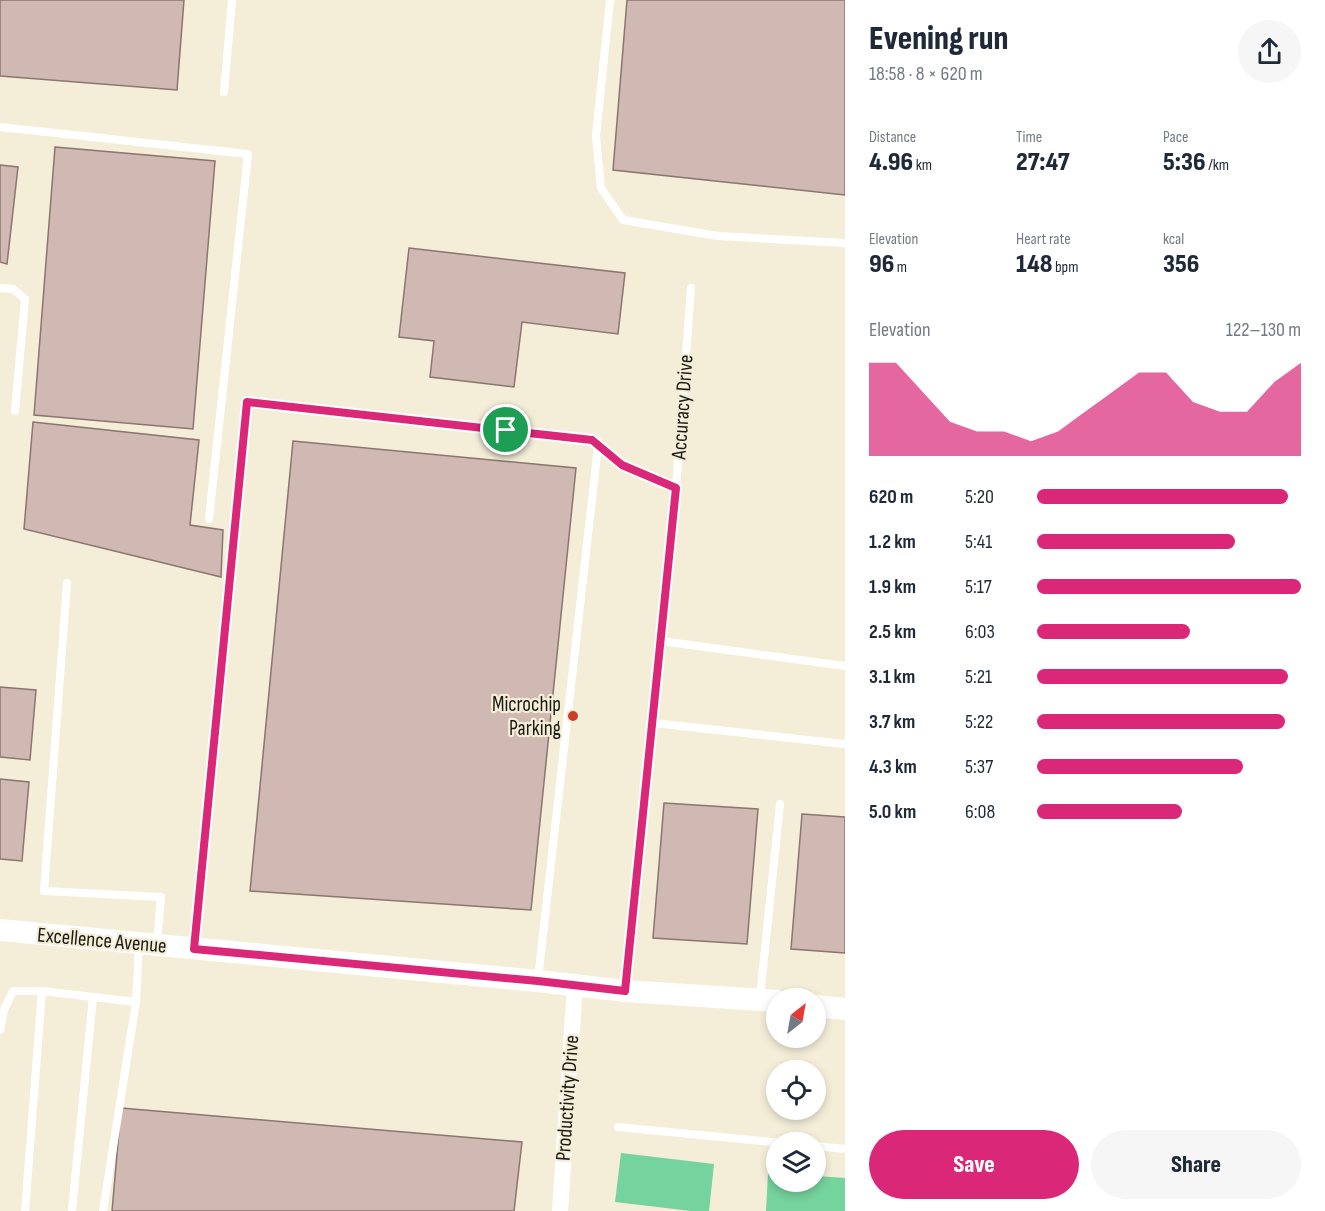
<!DOCTYPE html>
<meta charset="utf-8">
<style>
body{margin:0;font-family:"Sofia Sans Condensed",sans-serif;background:#f6f6f7;color:#1f2937;height:100vh;display:flex;flex-direction:column;font-size:22px;white-space:nowrap}
*{box-sizing:border-box;margin:0}
p{font-size:20px;color:#747a83}
.icon{flex:none;width:33px;height:33px;fill:none;stroke:currentColor;stroke-width:2;stroke-linecap:round;stroke-linejoin:round}
.map{position:relative;flex:1;overflow:hidden}
.drawer{display:flex;flex-direction:column;background:#fff;width:480px}
.drawer>*{flex:none}
.needle{width:39px;rotate:31deg}
.fabs{position:absolute;left:766px;top:988px;display:grid;gap:12px}
.fabs a{display:grid;place-items:center;width:60px;height:60px;border-radius:50%;background:#fff;box-shadow:0 3px 9px #0003;font-size:30px}
.pin{position:absolute;display:grid;place-items:center;width:51px;height:51px;color:#fff;margin:-26px;border:3px solid #fff;border-radius:50%;box-shadow:0 2px 6px #0007}
.round{display:grid;place-items:center;flex:none;width:63px;height:63px;border-radius:32px;background:#f6f6f7}
.head{display:flex;align-items:center;justify-content:space-between;height:102px;padding:0 24px}
h1{font-size:33px;font-weight:800;line-height:45px}
.figures{display:grid;grid-template-columns:repeat(3,1fr);gap:9px;height:102px;padding:6px 24px}
.figures div{display:grid;align-content:center}
.figures b{font-size:26px;font-weight:800}
.figures small{font-size:16px;font-weight:400}
.figures p{font-size:16px}
.chart{height:168px;padding:12px 24px}
.chart p{display:flex;justify-content:space-between}
.chart svg{width:100%;height:108px;margin-top:6px;fill:#db2777;opacity:.7}
.cta{display:flex;gap:12px;margin-top:auto;padding:12px 24px}
.cta a{flex:1;height:69px;border-radius:36px;background:#db2777;color:#fff;font-size:24px;font-weight:800;line-height:69px;text-align:center}
.cta a+a{background:#f6f6f7;color:#1f2937}
ul{padding:0 24px;list-style:none;font-size:20px}
li{display:grid;grid-template-columns:96px 72px 1fr;align-items:center;height:45px}
li i{height:15px;border-radius:8px;background:#db2777}
main{display:flex;flex:1;min-height:0}
.map>svg:first-child{display:block}
.green{fill:#75d39d}
.building{fill:#d0b9b2;stroke:#8b756f;stroke-width:1.5}
.lines{fill:none;stroke-linecap:round;stroke-linejoin:round}
.lane{stroke:#fff;stroke-width:8}
.street{stroke:#fff;stroke-width:16}
.secondary{stroke:#fff;stroke-width:22}
.route-casing{stroke:#fff;stroke-width:12}
.route{stroke:#db2777;stroke-width:8}
.poi-dot{fill:#ca3e2a;stroke:#f4eed9;stroke-width:2}
.labels{text-anchor:middle;stroke-width:4.5;stroke-linejoin:round;paint-order:stroke}
.street-label{font-size:21px;fill:#1b1912;stroke:#f4eed9}
.poi-label{font-size:21px;fill:#1b1912;stroke:#f4eed9;text-anchor:end}
</style>
<main>
<div class="map">
<svg width="845" height="1211" viewBox="0 0 845 1211">
<rect width="100%" height="100%" fill="#f4eed9"/>
<!-- green -->
<g class="green">
<polygon points="621,1153 714,1164 709,1211 691,1211 615,1202"/>
<polygon points="768,1173 777,1173 777,1182 816,1182 816,1176 845,1178 845,1211 766,1211"/>
</g>
<!-- building -->
<g class="building">
<polygon points="0,0 184,0 177,90 0,76"/>
<polygon points="627,0 845,0 845,195 613,170"/>
<polygon points="55,147 215,161 193,429 34,415"/>
<polygon points="0,165 18,167 7,264 0,262"/>
<polygon points="409,248 625,273 618,334 522,322 514,387 430,377 434,341 399,337"/>
<polygon points="33,422 199,440 190,525 223,530 221,577 24,529"/>
<polygon points="293,441 576,468 531,910 250,891"/>
<polygon points="0,687 36,690 30,760 0,757"/>
<polygon points="0,779 29,782 22,861 0,859"/>
<polygon points="664,803 758,809 747,944 653,938"/>
<polygon points="802,814 845,817 845,953 791,949"/>
<polygon points="121,1108 522,1142 514,1211 112,1211"/>
</g>
<g class="lines">
<!-- lane -->
<g class="lane">
<polyline points="610,0 596,136 601,188 623,220 718,236 845,243"/>
<polyline points="224,92 232,0"/>
<polyline points="0,127 248,154 209,519"/>
<polyline points="0,288 13,289 25,299 15,411"/>
<polyline points="67,583 44,891 161,897 157,942"/>
<polyline points="661,641 845,666"/>
<polyline points="653,723 845,744"/>
<polyline points="195,948 247,402 592,440 622,465 676,487"/>
<polyline points="538,979 598,446"/>
<polyline points="625,989 676,487 691,288"/>
<polyline points="760,997 780,804"/>
<polyline points="0,1030 4,1010 13,991 42,991 136,1002"/>
<polyline points="618,1127 782,1143"/>
<polyline points="816,1146 845,1149"/>
<polyline points="25,1211 42,991"/>
<polyline points="72,1211 93,997"/>
<polyline points="103,1211 136,1002 139,943"/>
</g>
<!-- street -->
<polyline class="street" points="560,1211 575,985"/>
<!-- secondary -->
<g class="secondary">
<polyline points="0,930 538,981 625,991 777,1001"/>
<polyline points="816,1006 845,1009"/>
</g>
</g>
<g class="lines">
<!-- route casing -->
<g class="route-casing">
<polygon id="route" points="247,402 592,440 622,465 676,488 625,991 538,981 194,949"/>
</g>
<!-- route -->
<use href="#route" class="route"/>
</g>
<!-- markers -->
<circle class="poi-dot" cx="573" cy="716" r="6"/>
<g class="labels">
<!-- street labels -->
<g class="street-label">
<text transform="translate(682 407) rotate(-86)" y="7">Accuracy Drive</text>
<text transform="translate(102 940) rotate(5)" y="7">Excellence Avenue</text>
<text transform="translate(567 1098) rotate(-86)" y="7">Productivity Drive</text>
</g>
<!-- poi labels -->
<g class="poi-label">
<text x="561" y="711">Microchip<tspan x="561" dy="24">Parking</tspan></text>
</g>
</g>
</svg>
<div class="fabs">
<a><svg class="needle" viewBox="-14 -14 28 28"><path d="M0-13l5 13h-10z" fill="#e53935"/><path d="M0 13l5-13h-10z" fill="#747a83"/></svg></a>
<a><svg class="icon" aria-label="locate" viewBox="0 0 24 24"><circle cx="12" cy="12" r="6"/><path d="M12 2v4M12 18v4M2 12h4M18 12h4"/></svg></a>
<a><svg class="icon" aria-label="layers" viewBox="0 0 24 24"><path d="M12 4l9 5-9 5-9-5zM3 14l9 5 9-5"/></svg></a>
</div>
<div class="pin" style="left:506px;top:430px;background:#1e9e55"><svg class="icon" aria-label="arrive" viewBox="0 0 24 24"><path d="M6 21V4h12l-3 4 3 4H6"/></svg></div>
</div>
<section class="drawer">
<div class="head"><div><h1>Evening run</h1><p>18:58 · 8 × 620 m</p></div><a class="round"><svg class="icon" aria-label="share" viewBox="0 0 24 24"><path d="M12 15V3M7 8l5-5 5 5M5 13v7h14v-7"/></svg></a></div>
<div class="figures">
<div><p>Distance</p><b>4.96<small> km</small></b></div>
<div><p>Time</p><b>27:47</b></div>
<div><p>Pace</p><b>5:36<small> /km</small></b></div>
</div>
<div class="figures">
<div><p>Elevation</p><b>96<small> m</small></b></div>
<div><p>Heart rate</p><b>148<small> bpm</small></b></div>
<div><p>kcal</p><b>356</b></div>
</div>
<div class="chart"><p><span>Elevation</span>122–130 m</p>
<svg viewBox="0 0 160 44" preserveAspectRatio="none"><path d="M0 44V6L10 6L20 18L30 30L40 34L50 34L60 38L70 34L80 26L90 18L100 10L110 10L120 22L130 26L140 26L150 14L160 6V44z"/></svg>
</div>
<ul>
<li><b>620 m</b>5:20<i style="width:95%"></i></li>
<li><b>1.2 km</b>5:41<i style="width:75%"></i></li>
<li><b>1.9 km</b>5:17<i style="width:100%"></i></li>
<li><b>2.5 km</b>6:03<i style="width:58%"></i></li>
<li><b>3.1 km</b>5:21<i style="width:95%"></i></li>
<li><b>3.7 km</b>5:22<i style="width:94%"></i></li>
<li><b>4.3 km</b>5:37<i style="width:78%"></i></li>
<li><b>5.0 km</b>6:08<i style="width:55%"></i></li>
</ul>
<div class="cta"><a>Save</a><a>Share</a></div>
</section>
</main>
